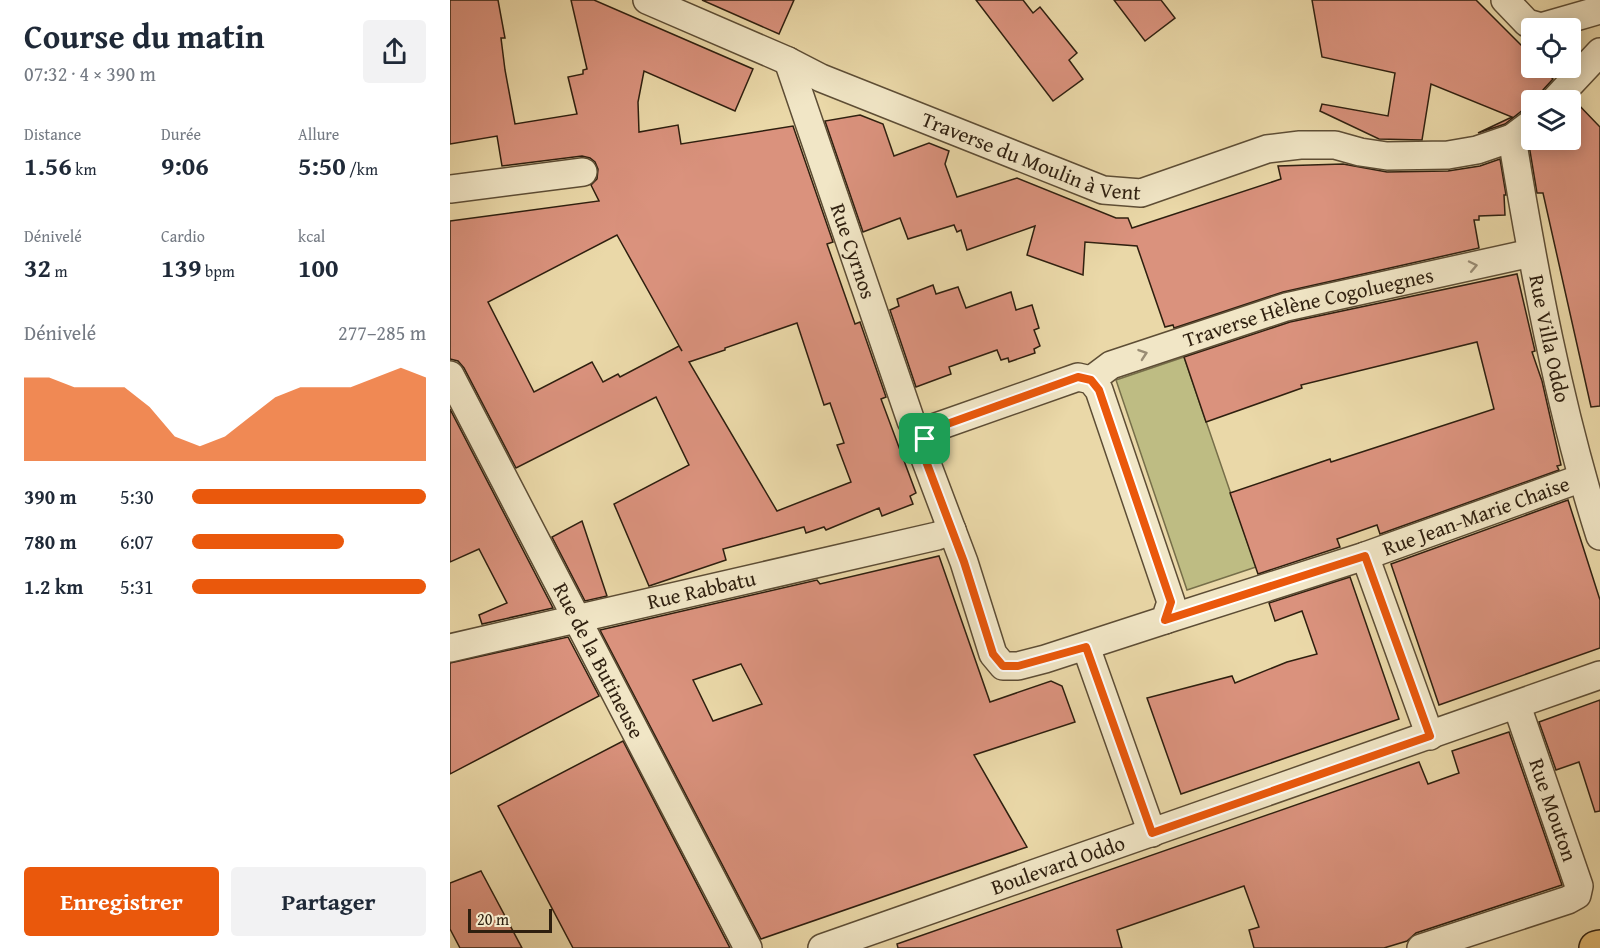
<!DOCTYPE html>
<html lang="fr">
<meta charset="utf-8">
<style>
body{margin:0;font-family:"Gentium Book Plus",serif;background:#f2f2f3;color:#1f2937;height:100vh;display:flex;flex-direction:column;font-size:22px;white-space:nowrap}
*{box-sizing:border-box;margin:0}
p{font-size:20px;color:#747a83}
.icon{flex:none;width:33px;height:33px;fill:none;stroke:currentColor;stroke-width:2;stroke-linecap:round;stroke-linejoin:round}
.map{position:relative;flex:1;overflow:hidden}
.panel{display:flex;flex-direction:column;background:#fff;width:450px}
.panel>*{flex:none}
.tools{position:absolute;left:1071px;top:18px;display:grid;gap:12px}
.tools a{display:grid;place-items:center;width:60px;height:60px;border-radius:6px;background:#fff;box-shadow:0 3px 15px #0003;font-size:30px}
.scale{position:absolute;left:18px;bottom:15px;width:84px;box-sizing:border-box;padding-left:6px;border:3px solid #2e1f0f;border-top:0;font-size:16px;line-height:21px;white-space:nowrap;color:#2e1f0f;-webkit-text-stroke:4px #f1e6c6;paint-order:stroke}
.pin{position:absolute;display:grid;place-items:center;width:51px;height:51px;color:#fff;margin:-26px;border-radius:12px;box-shadow:0 3px 9px #0006}
.round{display:grid;place-items:center;flex:none;width:63px;height:63px;border-radius:6px;background:#f2f2f3}
.headline{display:flex;align-items:center;justify-content:space-between;height:102px;padding:0 24px}
h1{font-size:33px;font-weight:600;line-height:45px}
.stats{display:grid;grid-template-columns:repeat(3,1fr);gap:9px;height:102px;padding:6px 24px}
.stats div{display:grid;align-content:center}
.stats b{font-size:26px;font-weight:600}
.stats small{font-size:16px;font-weight:400}
.stats p{font-size:16px}
.chart{height:168px;padding:12px 24px}
.chart p{display:flex;justify-content:space-between}
.chart svg{width:100%;height:108px;margin-top:6px;fill:#ea580c;opacity:.7}
.action{display:flex;gap:12px;margin-top:auto;padding:12px 24px}
.action a{flex:1;height:69px;border-radius:6px;background:#ea580c;color:#fff;font-size:24px;font-weight:600;line-height:69px;text-align:center}
.action a+a{background:#f2f2f3;color:#1f2937}
ul{padding:0 24px;list-style:none;font-size:20px}
li{display:grid;grid-template-columns:96px 72px 1fr;align-items:center;height:45px}
li i{height:15px;border-radius:8px;background:#ea580c}
main{display:flex;flex:1;min-height:0}
.map>svg:first-child{display:block}
.green{fill:#bebc83;stroke:#766e49;stroke-width:1.5}
.building{fill:#da927d;stroke:#2e1f0f;stroke-width:1.5;fill-rule:evenodd}
.lines{fill:none;stroke-linecap:round;stroke-linejoin:round}
.minor-casing{stroke:#5d4d35;stroke-width:30}
.primary-casing{stroke:#2e1f0f;stroke-width:36}
.minor{stroke:#f1e6c6;stroke-width:27}
.primary{stroke:#e5bc74;stroke-width:33}
.oneway{stroke:#998c74}
.route-casing{stroke:#fff;stroke-width:12}
.route{stroke:#ea580c;stroke-width:8}
.labels{text-anchor:middle;stroke-width:4.5;stroke-linejoin:round;paint-order:stroke}
.street-label{font-size:21px;fill:#2e1f0f;stroke:#f1e6c6}
</style>
<main>
<section class="panel">
<div class="headline"><div><h1>Course du matin</h1><p>07:32 · 4 × 390 m</p></div><a class="round"><svg class="icon" aria-label="share" viewBox="0 0 24 24"><path d="M12 15V3M7 8l5-5 5 5M5 13v7h14v-7"/></svg></a></div>
<div class="stats">
<div><p>Distance</p><b>1.56<small> km</small></b></div>
<div><p>Durée</p><b>9:06</b></div>
<div><p>Allure</p><b>5:50<small> /km</small></b></div>
</div>
<div class="stats">
<div><p>Dénivelé</p><b>32<small> m</small></b></div>
<div><p>Cardio</p><b>139<small> bpm</small></b></div>
<div><p>kcal</p><b>100</b></div>
</div>
<div class="chart"><p><span>Dénivelé</span>277–285 m</p>
<svg viewBox="0 0 160 44" preserveAspectRatio="none"><path d="M0 44V10L10 10L20 14L30 14L40 14L50 22L60 34L70 38L80 34L90 26L100 18L110 14L120 14L130 14L140 10L150 6L160 10V44z"/></svg>
</div>
<ul>
<li><b>390 m</b>5:30<i style="width:100%"></i></li>
<li><b>780 m</b>6:07<i style="width:65%"></i></li>
<li><b>1.2 km</b>5:31<i style="width:100%"></i></li>
</ul>
<div class="action"><a>Enregistrer</a><a>Partager</a></div>
</section>
<div class="map">
<svg width="1150" height="948" viewBox="0 0 1150 948">
<rect width="100%" height="100%" fill="#ead8a8"/>
<filter id="stains"><feTurbulence type="fractalNoise" baseFrequency=".00333" numOctaves="4"/><feColorMatrix values="0 0 0 0 .2 0 0 0 0 .09 0 0 0 0 .02 0 0 0 .5 -.17"/></filter>
<radialGradient id="worn" r=".72"><stop offset=".6" stop-color="#630" stop-opacity="0"/><stop offset="1" stop-color="#630" stop-opacity=".3"/></radialGradient>
<!-- green -->
<polygon class="green" points="734,357 806,567 737,590 666,380"/>
<!-- building -->
<g class="building">
<path d="M0,0H48L55,38H51L55,70L65,124L127,114L118,77L133,74V70L137,69L121,0H144L303,69L285,111L194,71L188,102L189,132L228,125L231,144L343,126L383,242L377,244L405,324L410,322L436,397L431,399L466,493L460,496L463,504L432,516L429,508L376,530L374,527L356,533L354,527L273,549L276,560L199,586L164,504L239,465L206,397L66,468L14,368L8,361L0,359V221L149,201L141,185L147,179L148,169L145,162L140,158L132,156L52,166L47,136L0,144ZM167,235L232,351L229,346L170,377L168,374L153,382L142,362L84,392L38,302ZM347,323L374,405L380,403L394,443L387,445L401,482L327,511L239,362L275,350V348Z"/>
<polygon points="252,0 344,0 329,34"/>
<polygon points="526,0 573,0 583,13 590,7 627,53 619,60 633,79 603,101"/>
<polygon points="664,0 711,0 725,18 695,41"/>
<polygon points="862,0 1026,0 1082,56 1082,68 1092,68 1103,79 1093,90 1090,100 1082,100 1082,107 1073,110 1055,124 1028,133 1062,117 981,84 972,140 929,139 870,111 872,104 938,116 945,73 872,57"/>
<polygon points="1125,101 1150,127 1150,406 1141,407 1093,193 1087,193 1079,145 1086,140 1120,140 1120,106"/>
<polygon points="410,115 433,124 444,156 479,143 499,151 495,164 507,197 567,178 666,218 678,218 682,228 831,179 828,166 893,164 937,172 998,171 1030,166 1050,159 1056,195 1054,195 1055,215 1029,216 1029,220 1024,220 1029,248 833,292 724,328 723,325 715,327 687,246 635,242 633,275 577,255 585,226 517,250 511,230 507,232 504,225 458,239 450,218 413,232 375,121"/>
<polygon points="1067,274 1085,351 1082,352 1092,381 1111,465 1107,466 1109,470 930,534 927,525 887,539 890,547 808,574 780,493 880,459 881,462 1044,409 1027,342 851,385 852,388 756,422 734,357 840,322"/>
<polygon points="483,285 486,294 508,287 516,308 561,292 566,310 582,305 589,328 584,330 590,346 584,349 585,353 559,362 558,358 551,360 547,350 499,367 501,374 466,387 440,310 449,306 447,299"/>
<polygon points="0,409 103,608 32,624 29,615 57,603 29,549 0,562"/>
<polygon points="1118,500 1150,600 1150,648 989,705 941,564"/>
<polygon points="132,521 157,596 135,601 102,537"/>
<path d="M489,556L540,702L601,681L612,686L625,722L524,755L577,847L311,939L150,630L367,580L370,584ZM291,664L312,704L263,721L243,680Z"/>
<polygon points="900,577 949,719 731,794 697,698 782,676 785,683 837,662 867,654 852,611 825,621 819,603"/>
<polygon points="118,637 149,696 0,774 0,663"/>
<polygon points="1150,700 1150,811 1145,812 1129,762 1106,770 1089,722"/>
<polygon points="1059,732 1112,885 966,933 957,941 934,948 804,948 799,930 809,927 794,886 667,930 672,948 448,948 447,944 969,762 978,784 1009,773 1002,751"/>
<polygon points="173,741 280,948 123,948 48,806"/>
<polygon points="31,871 72,948 10,948 0,929 0,883"/>
</g>
<g class="lines">
<!-- minor casing -->
<g class="minor-casing">
<g id="minor">
<path id="s1" d="M197,0L338,61L371,78L653,190L691,193L817,149L850,145H885L910,152L937,156L998,155L1027,150L1062,138L1082,123"/>
<polyline points="1055,0 1077,23 1091,27 1150,10"/>
<path id="s2" d="M338,61L461,421L475,439"/>
<polyline points="1105,100 1150,52"/>
<path id="s3" d="M1062,138C1084,272 1109,407 1150,536"/>
<polyline points="0,189 133,172"/>
<path id="s4" d="M0,375L298,948"/>
<polygon points="628,377 641,380 649,390 721,602 715,620 595,659 568,666 553,666 543,654 514,562 474,456 475,439 486,427"/>
<path id="s5" d="M641,380L661,365L836,307L1081,253"/>
<polyline points="915,556 980,736"/>
<path id="s6" d="M715,620L915,556L1132,478"/>
<polyline points="636,647 702,833"/>
<path id="s7" d="M0,648L487,536L502,530"/>
<path id="s8" d="M372,948L1150,675"/>
<polyline points="971,948 1118,900 1127,895 1129,886 1067,706"/>
</g>
</g>
<!-- primary casing -->
<g class="primary-casing">
<polyline id="primary" points="1146,948 1150,947"/>
</g>
<!-- minor -->
<use href="#minor" class="minor"/>
<!-- primary -->
<use href="#primary" class="primary"/>
</g>
<!-- one-way arrows -->
<defs><path id="oneway-chevron" d="M-2-3.5L2.5 0L-2 3.5" fill="none" stroke-width="1.6" stroke-linecap="round" stroke-linejoin="round" transform="scale(1.5)"/></defs>
<g class="oneway">
<use href="#oneway-chevron" transform="translate(1023 266) rotate(-12)"/>
<use href="#oneway-chevron" transform="translate(693 354) rotate(-19)"/>
</g>
<g class="lines">
<!-- route casing -->
<g class="route-casing">
<polygon id="route" points="628,377 641,380 649,390 721,602 715,620 915,556 980,736 702,833 636,647 568,666 553,666 543,654 514,562 474,456 475,439 486,428"/>
</g>
<!-- route -->
<use href="#route" class="route"/>
</g>
<g class="labels">
<!-- street labels -->
<g class="street-label">
<text dy="7" stroke="none"><textPath href="#s1" startOffset="416">Traverse du Moulin à Vent</textPath></text>
<text dy="7" stroke="none"><textPath href="#s2" startOffset="201">Rue Cyrnos</textPath></text>
<text dy="7" stroke="none"><textPath href="#s5" startOffset="231">Traverse Hèlène Cogoluegnes</textPath></text>
<text dy="7" stroke="none"><textPath href="#s3" startOffset="204">Rue Villa Oddo</textPath></text>
<text dy="7" stroke="none"><textPath href="#s6" startOffset="328">Rue Jean-Marie Chaise</textPath></text>
<text dy="7" stroke="none"><textPath href="#s7" startOffset="258">Rue Rabbatu</textPath></text>
<text dy="7" stroke="none"><textPath href="#s4" startOffset="322">Rue de la Butineuse</textPath></text>
<text transform="translate(1103 810) rotate(71)" y="7">Rue Mouton</text>
<text dy="7" stroke="none"><textPath href="#s8" startOffset="250">Boulevard Oddo</textPath></text>
</g>
</g>
<rect width="100%" height="100%" filter="url(#stains)"/>
<rect width="100%" height="100%" fill="url(#worn)"/>
</svg>
<div class="tools">
<a><svg class="icon" aria-label="locate" viewBox="0 0 24 24"><circle cx="12" cy="12" r="6"/><path d="M12 2v4M12 18v4M2 12h4M18 12h4"/></svg></a>
<a><svg class="icon" aria-label="layers" viewBox="0 0 24 24"><path d="M12 4l9 5-9 5-9-5zM3 14l9 5 9-5"/></svg></a>
</div>
<div class="scale">20 m</div>
<div class="pin" style="left:475px;top:439px;background:#1e9e55"><svg class="icon" aria-label="arrive" viewBox="0 0 24 24"><path d="M6 21V4h12l-3 4 3 4H6"/></svg></div>
</div>
</main>
